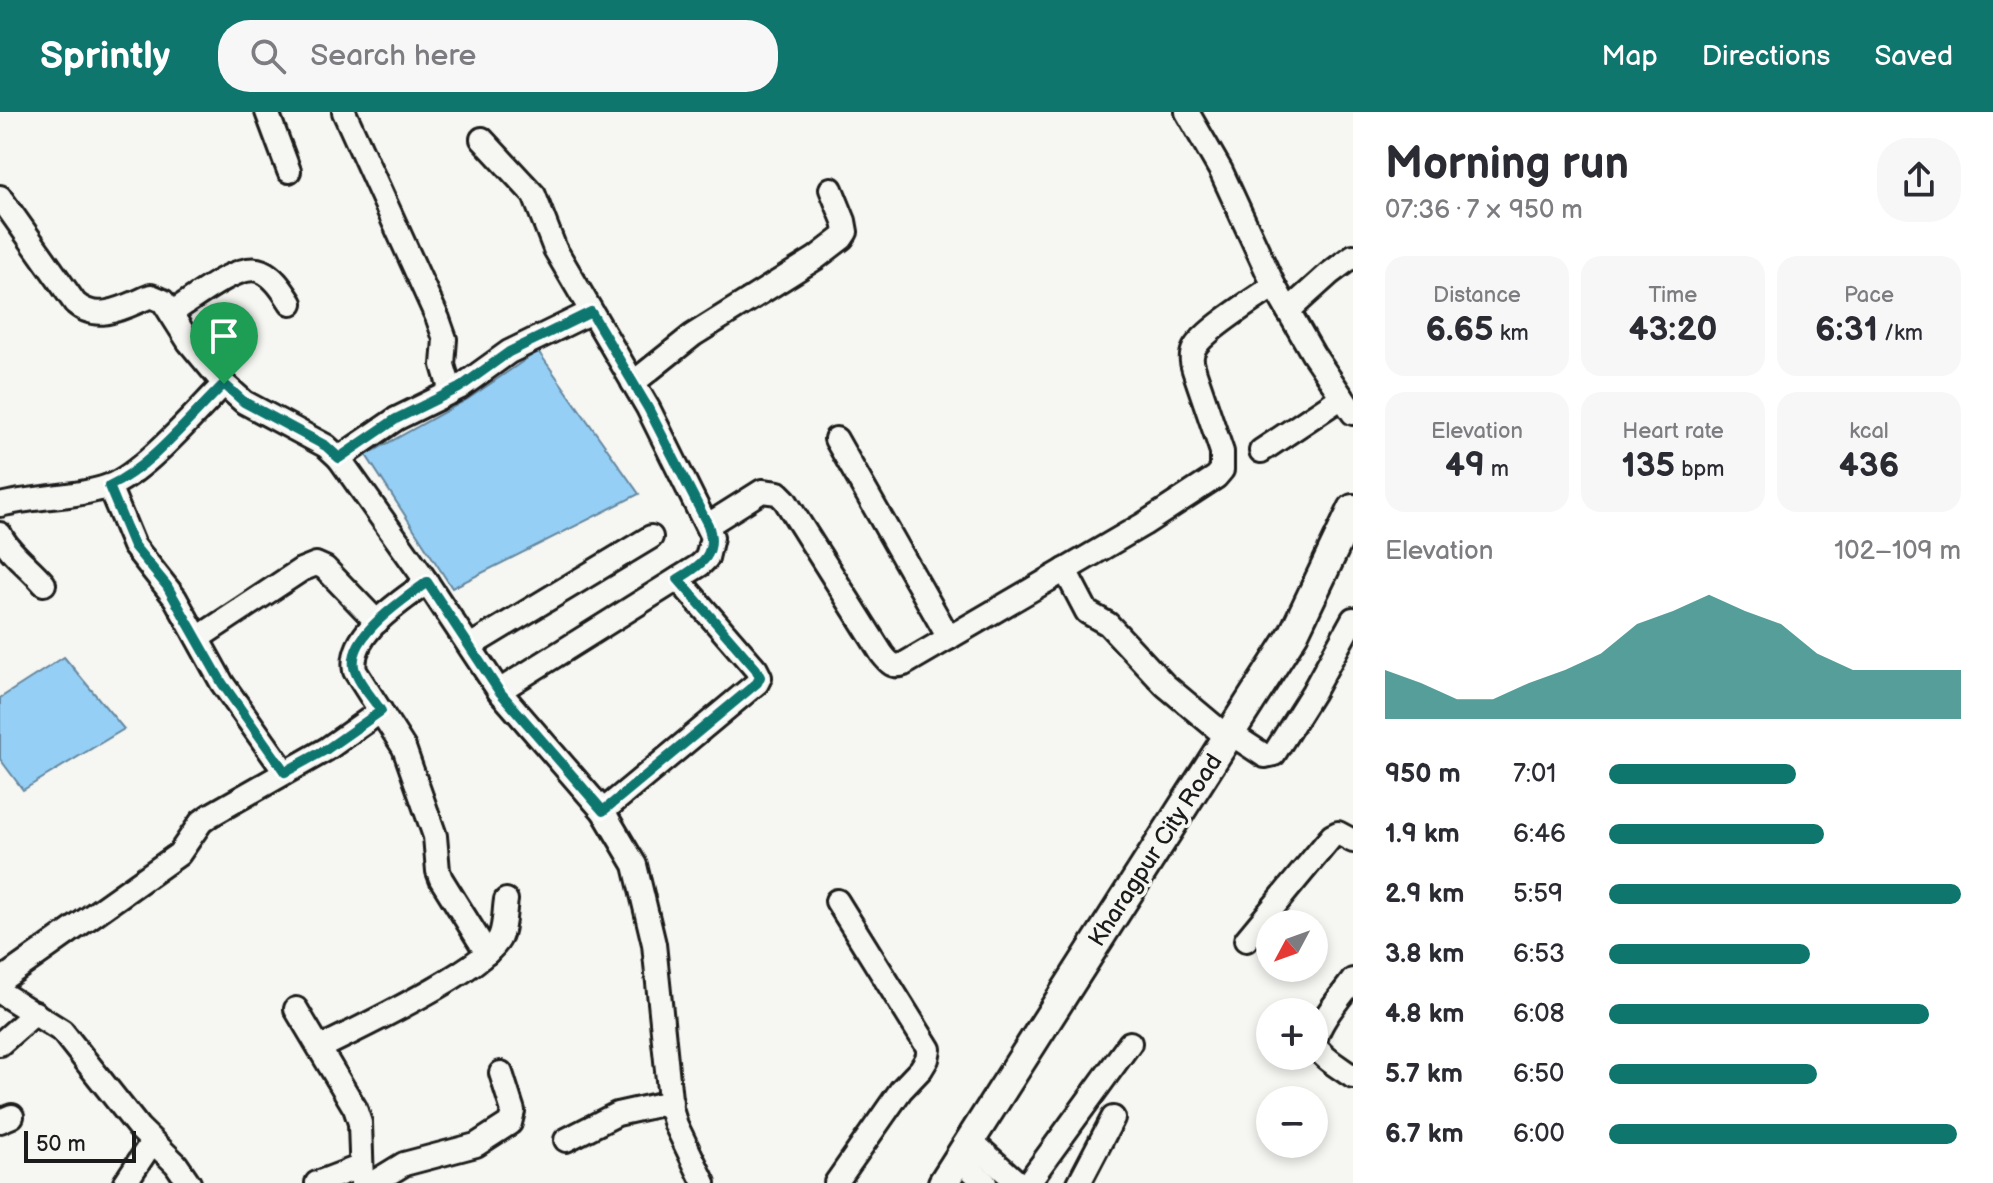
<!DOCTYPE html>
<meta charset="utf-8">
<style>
body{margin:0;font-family:"Balsamiq Sans",sans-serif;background:#f7f7f7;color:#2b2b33;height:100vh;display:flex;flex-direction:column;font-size:30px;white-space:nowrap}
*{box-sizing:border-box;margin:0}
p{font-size:26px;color:#7c7c81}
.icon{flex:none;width:44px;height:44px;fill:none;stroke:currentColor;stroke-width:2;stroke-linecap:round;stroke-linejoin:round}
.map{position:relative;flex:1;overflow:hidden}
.sheet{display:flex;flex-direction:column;background:#fff;width:640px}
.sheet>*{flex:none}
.needle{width:52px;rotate:229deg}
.buttons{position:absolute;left:1256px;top:798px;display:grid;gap:16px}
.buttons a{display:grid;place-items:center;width:72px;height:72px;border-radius:50%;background:#fff;box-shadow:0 4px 12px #0003;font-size:40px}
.scale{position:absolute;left:24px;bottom:20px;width:112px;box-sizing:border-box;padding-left:8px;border:4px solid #1c1c1c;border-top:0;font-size:22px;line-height:28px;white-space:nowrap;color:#1c1c1c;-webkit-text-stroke:6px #f6f6f2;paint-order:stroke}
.pin{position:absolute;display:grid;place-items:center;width:68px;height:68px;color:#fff;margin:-82px -34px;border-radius:50% 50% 50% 0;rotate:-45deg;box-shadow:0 0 8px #0007}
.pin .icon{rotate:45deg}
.round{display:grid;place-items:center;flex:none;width:84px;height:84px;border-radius:32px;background:#f7f7f7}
.overview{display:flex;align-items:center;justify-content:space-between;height:136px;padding:0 32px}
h1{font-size:44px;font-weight:700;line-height:60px}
.stats{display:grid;grid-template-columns:repeat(3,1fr);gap:12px;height:136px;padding:8px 32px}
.stats div{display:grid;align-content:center;border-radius:20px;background:#f7f7f7;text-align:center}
.stats b{font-size:34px;font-weight:700}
.stats small{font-size:22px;font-weight:400}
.stats p{font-size:22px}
.chart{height:224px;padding:16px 32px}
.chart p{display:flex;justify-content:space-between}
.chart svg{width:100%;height:144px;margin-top:8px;fill:#0f766e;opacity:.7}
ul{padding:0 32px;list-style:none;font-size:26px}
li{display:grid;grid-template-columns:128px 96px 1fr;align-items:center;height:60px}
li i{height:20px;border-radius:10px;background:#0f766e}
header{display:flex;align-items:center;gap:48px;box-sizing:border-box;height:112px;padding:0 40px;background:#0f766e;color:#fff}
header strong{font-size:38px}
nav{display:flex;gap:44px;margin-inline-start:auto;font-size:28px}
.search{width:560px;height:72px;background:#f7f7f7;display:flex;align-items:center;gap:20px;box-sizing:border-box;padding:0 28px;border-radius:32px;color:#7c7c81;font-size:30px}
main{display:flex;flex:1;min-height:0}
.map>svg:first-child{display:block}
.water{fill:#95cff5;stroke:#65879e;stroke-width:2}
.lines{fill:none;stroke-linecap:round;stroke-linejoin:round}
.minor-casing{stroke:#1c1c1c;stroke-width:28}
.major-casing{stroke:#1c1c1c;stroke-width:34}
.minor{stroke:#f6f6f2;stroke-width:22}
.major{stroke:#f6f6f2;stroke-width:28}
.route-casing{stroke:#fff;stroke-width:16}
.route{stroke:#0f766e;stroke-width:10}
.labels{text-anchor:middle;stroke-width:7;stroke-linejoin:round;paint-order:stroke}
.street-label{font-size:24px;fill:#1c1c1c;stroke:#f6f6f2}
</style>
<header>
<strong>Sprintly</strong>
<div class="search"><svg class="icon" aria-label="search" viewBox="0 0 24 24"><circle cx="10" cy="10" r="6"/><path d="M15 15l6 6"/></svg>Search here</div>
<nav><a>Map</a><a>Directions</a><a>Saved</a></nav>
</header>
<main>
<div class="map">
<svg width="1353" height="1071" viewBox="0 0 1353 1071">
<rect width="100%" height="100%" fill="#f6f6f2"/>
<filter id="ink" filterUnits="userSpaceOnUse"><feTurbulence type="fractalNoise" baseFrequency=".0125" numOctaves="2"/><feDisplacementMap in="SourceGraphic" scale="16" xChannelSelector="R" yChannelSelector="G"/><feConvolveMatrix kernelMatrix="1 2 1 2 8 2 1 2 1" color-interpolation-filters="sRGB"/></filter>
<g filter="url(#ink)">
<!-- water -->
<g class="water">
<polygon points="538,239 639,382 452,476 366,343 468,287"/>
<polygon points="64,545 124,617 23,678 0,647 0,586"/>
</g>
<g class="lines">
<!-- minor casing -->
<g class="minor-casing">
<g id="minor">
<polyline points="267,0 289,59"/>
<polyline points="344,0 438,207 445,227 443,253 451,280"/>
<polyline points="1187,0 1221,59 1274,174 1313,242 1353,301"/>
<polyline points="482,27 534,83 555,137 648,296 712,425 707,446 700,453 499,579"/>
<path d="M0,85L75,191C98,212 126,194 151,184L163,189L189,230L224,272L244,290L326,334L339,346L422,463L499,579L603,699L635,753L654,832L671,997L676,1013L704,1071"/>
<polyline points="1288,199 1329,162 1353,144"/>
<path d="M171,201C191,189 239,149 261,159C275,165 283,179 291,191"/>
<polyline points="633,271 693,223 816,146 842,126 846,120 844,109 831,77"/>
<polyline points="836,327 949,526"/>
<polyline points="1261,339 1342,285"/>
<polyline points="339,346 396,307 459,276 509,240 591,200"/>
<polyline points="109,374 134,434 175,486 222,571 285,660"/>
<path d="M0,393C36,384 74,386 109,374C143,362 197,299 224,272"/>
<path d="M708,413L762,379L778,381L785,388L882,542C889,551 893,556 904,552L1144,412L1216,365L1222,358V340L1195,261C1192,252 1190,245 1194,237C1202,220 1256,186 1274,174"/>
<path d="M0,422C9,441 30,455 44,472"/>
<polyline points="1065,458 1087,500 1108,512 1165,573 1227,625"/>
<path d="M427,470C401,490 348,521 355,559L404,636L435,724L438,759L441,767L487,841"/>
<polyline points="198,526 301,458 316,452 325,456 377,510"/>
<polyline points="470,534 651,425"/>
<polyline points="1230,621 1265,644 1274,642 1313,580 1353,507"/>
<polyline points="603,699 757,571 760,565 756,557 678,467"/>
<polyline points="1246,828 1332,724 1338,721 1353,729"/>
<path d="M1353,868C1344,881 1308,921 1317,936C1324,947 1342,957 1353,965"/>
<polyline points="0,869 179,742 201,710 209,704 327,637 381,599"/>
<polyline points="0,880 62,919 139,1016 176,1052 189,1071"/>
<polyline points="296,897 355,996 360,1011 362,1071"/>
<polyline points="0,932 35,901"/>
<path d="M320,936C355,918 487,857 500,825C505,814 504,799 506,788"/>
<polyline points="0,1009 12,1004"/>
<polyline points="566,1028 617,1002 671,990"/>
<polyline points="970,1028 1018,1071"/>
<polyline points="959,1046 985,1071"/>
<polyline points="125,1071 152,1030"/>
<polyline points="317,1071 359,1055"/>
<polyline points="373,1071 404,1052 476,1033 510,1011 513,999 501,961"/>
<polyline points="836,1071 901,978 921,957 927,947 929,937 837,789"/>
<polyline points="1028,1071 1130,931"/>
<polyline points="1079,1071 1113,1006"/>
</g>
</g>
<!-- major casing -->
<g class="major-casing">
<polyline id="major" points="943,1071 1294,521 1353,397"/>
</g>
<!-- minor -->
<use href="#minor" class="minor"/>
<!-- major -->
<use href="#major" class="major"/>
</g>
</g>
<g class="lines" filter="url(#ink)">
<!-- route casing -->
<g class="route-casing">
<path id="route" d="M591,200L648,296L708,413C718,442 702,453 678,467L756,557L760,565L757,571L603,699L499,579L427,470C405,487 349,522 354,555C357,570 373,586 381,599L327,637L285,660L222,571L167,474L134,434L109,374C152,354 190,305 224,272L244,290L326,334L339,346L396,307L459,276L509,240Z"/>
</g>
<!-- route -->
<use href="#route" class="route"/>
</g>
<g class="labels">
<!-- street labels -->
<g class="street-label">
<text transform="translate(1155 738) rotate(-57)" y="8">Kharagpur City Road</text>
</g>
</g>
</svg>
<div class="buttons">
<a><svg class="needle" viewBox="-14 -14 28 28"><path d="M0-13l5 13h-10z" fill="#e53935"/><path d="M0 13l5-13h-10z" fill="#7c7c81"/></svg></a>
<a>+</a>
<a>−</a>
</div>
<div class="scale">50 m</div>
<div class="pin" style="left:224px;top:272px;background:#1e9e55"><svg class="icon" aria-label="arrive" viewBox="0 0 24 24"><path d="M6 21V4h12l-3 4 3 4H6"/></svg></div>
</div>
<section class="sheet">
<div class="overview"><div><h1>Morning run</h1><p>07:36 · 7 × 950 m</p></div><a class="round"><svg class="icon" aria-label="share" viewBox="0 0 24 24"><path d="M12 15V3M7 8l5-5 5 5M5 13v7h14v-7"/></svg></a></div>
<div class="stats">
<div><p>Distance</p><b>6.65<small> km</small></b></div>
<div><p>Time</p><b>43:20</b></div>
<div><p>Pace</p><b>6:31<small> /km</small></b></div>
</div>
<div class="stats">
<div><p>Elevation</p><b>49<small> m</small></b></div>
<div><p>Heart rate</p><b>135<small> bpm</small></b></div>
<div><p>kcal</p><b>436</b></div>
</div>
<div class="chart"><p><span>Elevation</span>102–109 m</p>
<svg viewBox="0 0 160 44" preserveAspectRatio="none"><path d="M0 44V29L10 33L20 38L30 38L40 33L50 29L60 24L70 15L80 11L90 6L100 11L110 15L120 24L130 29L140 29L150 29L160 29V44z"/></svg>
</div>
<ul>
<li><b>950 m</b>7:01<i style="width:53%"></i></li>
<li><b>1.9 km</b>6:46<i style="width:61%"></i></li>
<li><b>2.9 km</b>5:59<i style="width:100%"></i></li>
<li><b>3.8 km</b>6:53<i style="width:57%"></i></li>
<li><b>4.8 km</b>6:08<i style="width:91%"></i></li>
<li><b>5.7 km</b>6:50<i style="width:59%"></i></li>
<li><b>6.7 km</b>6:00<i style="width:99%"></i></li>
</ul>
</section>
</main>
